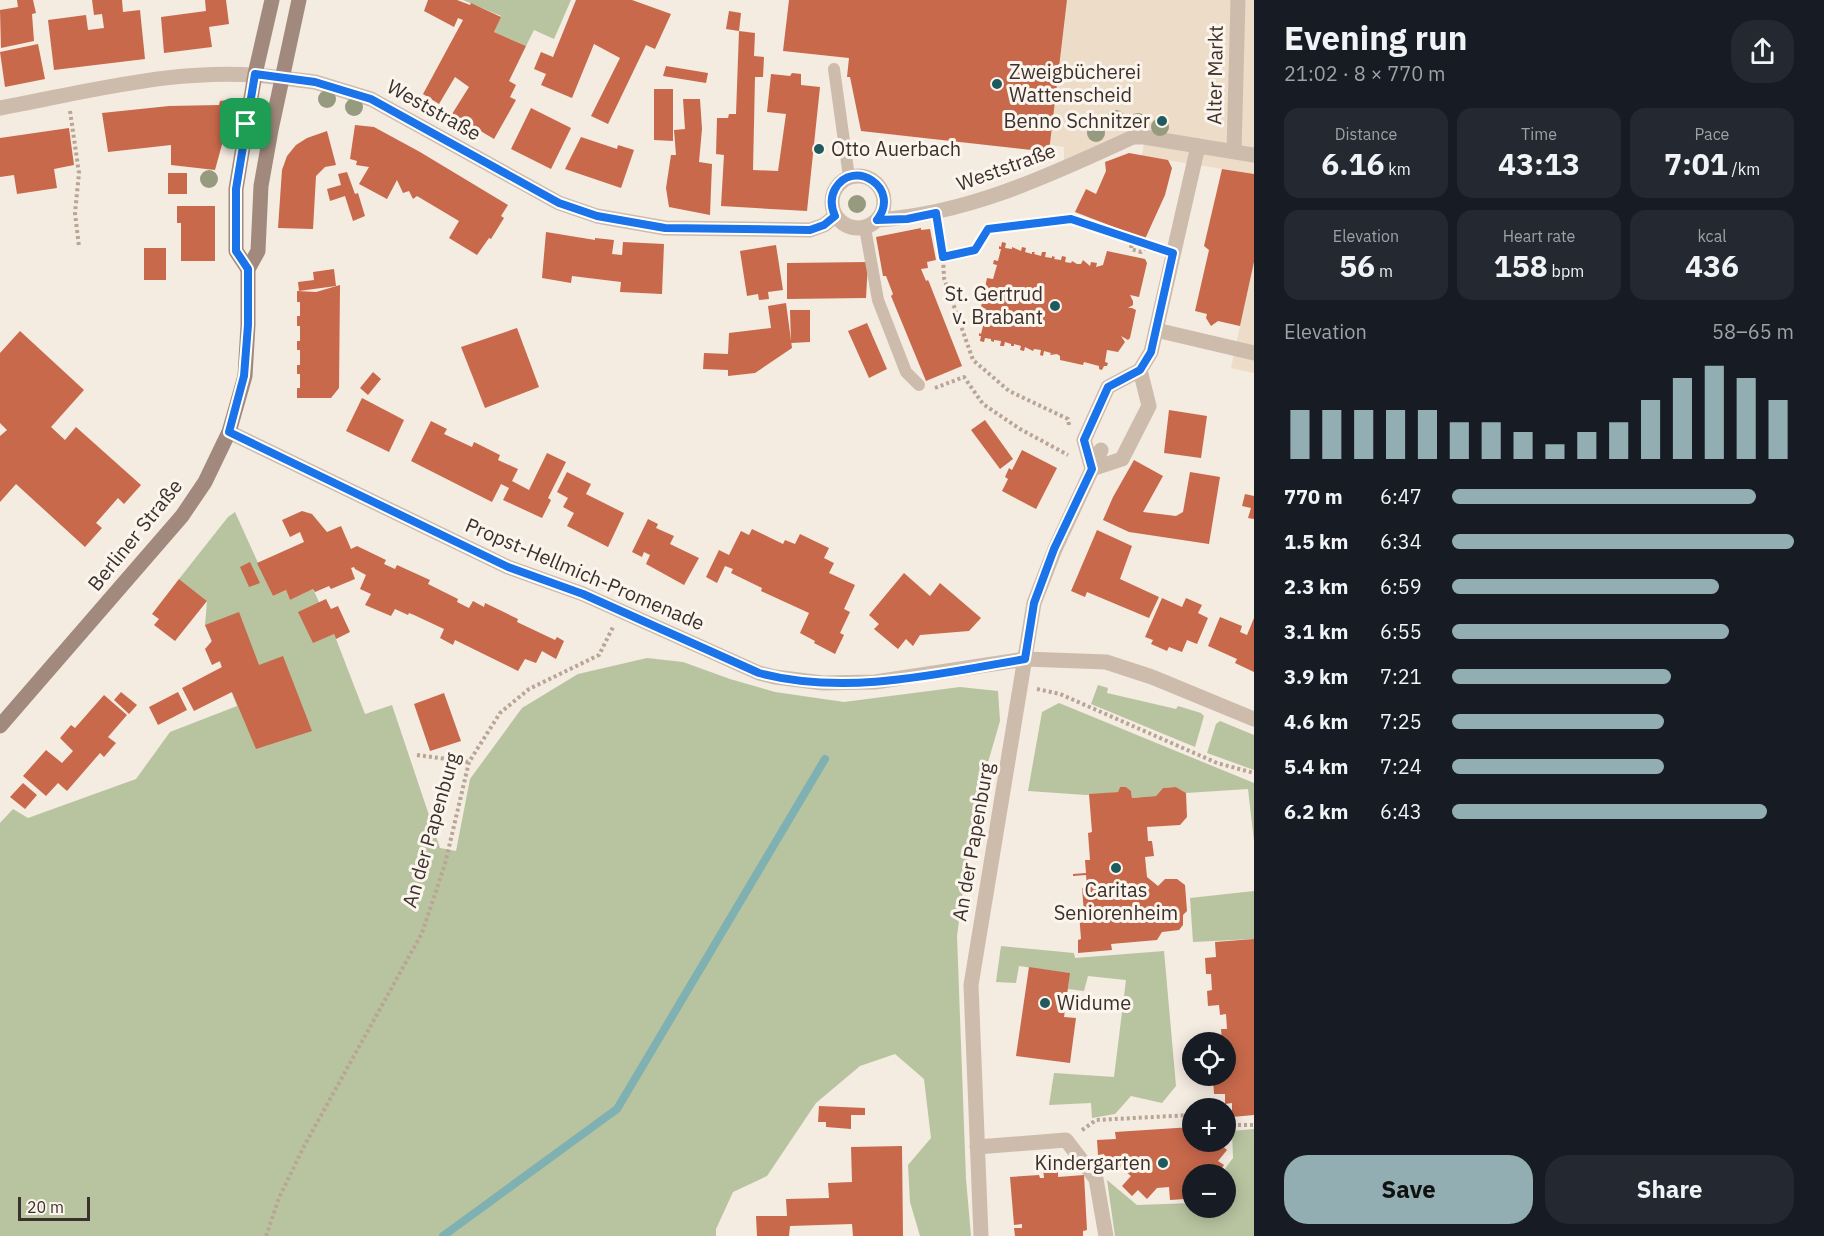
<!DOCTYPE html>
<meta charset="utf-8">
<style>
body{margin:0;font-family:"IBM Plex Sans",sans-serif;background:#242831;color:#f1f3f6;height:100vh;display:flex;flex-direction:column;font-size:22px;white-space:nowrap}
*{box-sizing:border-box;margin:0}
p{font-size:20px;color:#9ea1a6}
.icon{flex:none;width:33px;height:33px;fill:none;stroke:currentColor;stroke-width:2;stroke-linecap:round;stroke-linejoin:round}
.map{position:relative;flex:1;overflow:hidden}
.sheet{display:flex;flex-direction:column;background:#171b24;width:570px}
.sheet>*{flex:none}
.fabs{position:absolute;left:1182px;top:1032px;display:grid;gap:12px}
.fabs a{display:grid;place-items:center;width:54px;height:54px;border-radius:50%;background:#171b24;box-shadow:0 3px 15px #0003;font-size:30px}
.scale{position:absolute;left:18px;bottom:15px;width:72px;box-sizing:border-box;padding-left:6px;border:3px solid #3b302b;border-top:0;font-size:16px;line-height:21px;white-space:nowrap;color:#3b302b;-webkit-text-stroke:4px #fbf5ee;paint-order:stroke}
.pin{position:absolute;display:grid;place-items:center;width:51px;height:51px;color:#fff;margin:-26px;border-radius:12px;box-shadow:0 3px 9px #0006}
.round{display:grid;place-items:center;flex:none;width:63px;height:63px;border-radius:24px;background:#242831}
.headline{display:flex;align-items:center;justify-content:space-between;height:102px;padding:0 30px}
h1{font-size:33px;font-weight:700;line-height:45px}
.figures{display:grid;grid-template-columns:repeat(3,1fr);gap:9px;height:102px;padding:6px 30px}
.figures div{display:grid;align-content:center;border-radius:15px;background:#242831;text-align:center}
.figures b{font-size:30px;font-weight:700}
.figures small{font-size:16px;font-weight:400}
.figures p{font-size:16px}
.chart{height:168px;padding:12px 30px}
.chart p{display:flex;justify-content:space-between}
.chart svg{width:100%;height:108px;margin-top:6px;stroke:#92aeb2;stroke-width:6}
.action{display:flex;gap:12px;margin-top:auto;padding:12px 30px}
.action a{flex:1;height:69px;border-radius:24px;background:#92aeb2;color:#111;font-size:24px;font-weight:700;line-height:69px;text-align:center}
.action a+a{background:#242831;color:#f1f3f6}
ul{padding:0 30px;list-style:none;font-size:20px}
li{display:grid;grid-template-columns:96px 72px 1fr;align-items:center;height:45px}
li i{height:15px;border-radius:8px;background:#92aeb2}
main{display:flex;flex:1;min-height:0}
.map>svg:first-child{display:block}
.green{fill:#b8c4a0}
.plaza{fill:#ecdcc8}
.lines{fill:none;stroke-linecap:round;stroke-linejoin:round}
.stream{stroke:#7fb0b2;stroke-width:8}
.building{fill:#c8694b}
.path{stroke:#b9a596;stroke-width:4;stroke-dasharray:3 3;stroke-linecap:butt}
.service{stroke:#cdbbac;stroke-width:12}
.pedestrian{stroke:#cdbbac;stroke-width:15}
.minor{stroke:#cdbbac;stroke-width:15}
.tertiary{stroke:#cdbbac;stroke-width:15}
.secondary{stroke:#a18a7d;stroke-width:15}
.tree{fill:#969b7f}
.route-casing{stroke:#fff;stroke-width:12}
.route{stroke:#1a73e8;stroke-width:8}
.poi-dot{fill:#1f5a5e;stroke:#fbf5ee;stroke-width:2}
.labels{text-anchor:middle;stroke-width:6;stroke-linejoin:round;paint-order:stroke}
.poi-label{font-size:20px;fill:#3b302b;stroke:#fbf5ee;text-anchor:start}
.street-label{font-size:20px;fill:#3b302b;stroke:#fbf5ee}
</style>
<main>
<div class="map">
<svg width="1254" height="1236" viewBox="0 0 1254 1236">
<rect width="100%" height="100%" fill="#f4ebe1"/>
<!-- green -->
<g class="green">
<polygon points="463,0 571,0 554,39 534,30 526,46 494,32 501,16"/>
<polygon points="235,512 273,596 286,590 290,600 313,589 336,639 365,714 392,705 440,848 456,851 470,779 522,708 578,674 647,658 683,662 730,679 775,692 844,702 960,687 998,691 1000,721 973,814 957,936 966,1179 971,1236 920,1236 910,1202 908,1165 931,1138 924,1079 895,1054 860,1066 816,1103 767,1176 733,1192 716,1229 716,1236 0,1236 0,823 13,809 28,818 136,779 170,732 237,706 205,625 207,601 179,579 228,517"/>
<polygon points="1098,685 1108,688 1107,693 1176,709 1178,706 1201,713 1204,716 1195,747 1091,704"/>
<polygon points="1059,703 1254,783 1254,841 1248,789 1186,793 1176,787 1163,788 1156,796 1132,798 1131,791 1126,787 1120,787 1118,792 1086,795 1028,791 1042,712"/>
<polygon points="1220,721 1254,735 1254,770 1207,753 1216,724"/>
<polygon points="1254,891 1254,939 1193,942 1190,898"/>
<polygon points="1001,946 1074,953 1075,958 1164,951 1176,1086 1162,1103 1131,1096 1115,1114 1092,1118 1091,1103 1049,1105 1054,1073 1114,1077 1126,980 1088,976 1084,991 1068,989 1069,973 1019,966 1016,983 996,982"/>
<polygon points="1254,1129 1254,1236 1115,1236 1107,1180 1137,1205 1192,1203 1192,1208 1226,1208 1226,1174 1221,1174 1233,1158 1232,1131"/>
</g>
<!-- plaza -->
<g class="plaza">
<polygon points="1067,0 1254,0 1254,174 1142,156 1146,129 1136,127 1064,161 1064,147 1050,145"/>
<polygon points="1254,262 1254,373 1231,368"/>
</g>
<g class="lines">
<!-- stream -->
<polyline class="stream" points="443,1236 617,1109 825,759"/>
</g>
<!-- building -->
<g class="building">
<polygon points="17,0 33,0 36,13 32,14 34,41 1,48 0,10 18,7"/>
<polygon points="92,0 122,0 123,12 140,10 145,59 54,70 48,20 86,15 88,30 104,28 102,14 94,15"/>
<polygon points="205,0 226,0 229,24 209,27 212,47 164,53 161,17 206,11"/>
<polygon points="428,0 457,0 470,5 471,3 501,17 494,32 526,46 509,81 516,85 510,97 516,100 494,139 452,114 469,87 455,77 439,104 423,94 463,20 458,18 454,27 424,11"/>
<polygon points="576,0 632,0 671,14 655,49 646,45 608,124 591,116 620,58 594,44 572,98 541,85 546,74 534,69 541,52 553,57"/>
<polygon points="789,0 1067,0 1049,152 861,131 850,77 847,77 849,58 783,51"/>
<polygon points="729,11 741,13 739,31 726,29"/>
<polygon points="739,31 755,33 754,56 764,57 763,77 755,77 753,170 778,171 786,114 767,112 771,74 790,76 792,73 801,74 801,85 820,87 807,211 721,206 724,155 716,154 717,118 728,118 729,114 736,114"/>
<polygon points="38,44 45,79 5,87 0,52"/>
<polygon points="666,66 708,73 706,83 663,76"/>
<polygon points="654,89 673,89 673,141 654,140"/>
<polygon points="683,99 700,99 702,129 699,162 712,164 710,215 669,207 666,188 671,155 676,155 674,130 685,129"/>
<polygon points="226,100 232,103 234,107 233,112 229,112 229,119 215,170 171,165 171,145 108,152 102,113 169,106 219,105 220,101"/>
<polygon points="531,108 571,128 551,169 511,149"/>
<polygon points="355,125 374,127 420,152 508,205 501,216 504,218 491,239 489,238 477,255 449,238 459,221 417,196 413,199 409,191 403,193 397,180 387,199 359,184 369,167 356,165 357,161 350,159"/>
<polygon points="69,128 74,165 54,169 57,188 17,194 14,175 0,177 0,138"/>
<polygon points="327,131 336,165 325,167 316,176 313,229 278,228 282,170 287,156 296,145 307,138"/>
<polygon points="581,137 617,149 618,145 634,150 621,188 565,169"/>
<polygon points="1129,153 1168,160 1172,168 1165,195 1145,239 1075,212 1086,189 1096,194 1106,171 1105,162"/>
<polygon points="1222,169 1254,174 1254,262 1240,326 1218,321 1211,326 1206,318 1207,314 1195,311 1209,250 1204,246"/>
<polygon points="347,172 355,194 358,193 365,216 353,221 345,196 330,201 327,189 341,185 338,174"/>
<rect x="168" y="173" width="19" height="21"/>
<polygon points="177,206 215,206 215,261 181,261 181,223 177,223"/>
<polygon points="921,228 921,230 930,229 936,260 927,262 928,268 921,269 926,281 928,280 929,282 962,366 926,381 891,296 893,294 886,276 883,276 876,237"/>
<polygon points="546,232 595,240 595,238 614,240 612,254 622,255 623,242 664,244 662,294 620,292 621,282 572,276 571,283 542,278"/>
<polygon points="1002,242 1006,243 1005,248 1012,249 1012,247 1021,251 1022,247 1026,248 1025,252 1032,254 1032,252 1035,252 1034,254 1041,256 1042,252 1046,252 1045,257 1052,258 1052,256 1055,257 1054,259 1061,260 1062,256 1066,257 1065,262 1071,263 1072,261 1077,264 1081,264 1083,260 1090,266 1091,262 1097,263 1096,267 1103,265 1107,251 1145,259 1147,263 1139,297 1130,295 1133,301 1133,305 1128,308 1132,308 1136,310 1130,338 1128,340 1121,336 1125,342 1118,352 1107,350 1105,362 1108,363 1107,366 1104,366 1102,370 1099,369 1099,366 1084,362 1083,365 1060,360 1060,356 1057,354 1050,355 1051,353 1044,351 1043,356 1040,355 1041,350 1034,349 1033,351 1025,347 1024,351 1020,350 1021,346 1014,344 1014,346 1011,346 1011,344 1005,342 1004,346 1000,346 1001,341 994,340 994,342 991,341 991,339 985,338 984,342 980,341 981,336 979,336 979,333 981,334 984,322 980,321 981,318 984,318 986,309 981,307 987,278 993,279 997,265 993,264 994,260 998,261 1001,249 999,249 999,246 1001,247"/>
<polygon points="776,245 783,290 768,292 769,299 759,300 758,294 747,296 740,251"/>
<rect x="144" y="248" width="22" height="32"/>
<polygon points="868,262 866,298 787,299 787,263"/>
<polygon points="334,269 336,286 299,291 298,282 314,280 313,272"/>
<polygon points="340,285 339,388 331,398 297,398 297,388 300,388 300,374 297,374 297,365 300,365 300,350 297,350 297,341 300,341 300,326 297,326 297,316 300,316 300,302 297,302 297,291 316,292"/>
<polygon points="786,303 792,348 755,373 728,376 728,370 703,369 704,353 728,354 729,333 771,328 768,306"/>
<polygon points="790,310 810,310 810,342 791,343"/>
<polygon points="867,323 887,369 869,378 848,331"/>
<polygon points="517,328 539,387 485,408 461,347"/>
<polygon points="20,331 84,390 51,427 65,440 76,427 141,485 124,504 118,498 96,523 102,528 85,547 16,484 0,502 0,436 7,430 0,423 0,353"/>
<polygon points="373,372 381,379 368,395 360,388"/>
<polygon points="362,398 404,420 389,452 346,431"/>
<polygon points="1169,410 1207,416 1201,458 1164,453"/>
<polygon points="985,420 1013,459 1000,469 971,430"/>
<polygon points="431,421 447,429 444,434 472,447 474,442 500,455 498,460 518,469 512,481 529,490 547,453 566,462 548,498 551,500 542,518 503,500 509,488 501,484 492,502 411,461"/>
<polygon points="1022,450 1057,468 1036,509 1002,491 1008,479 1005,477 1009,468 1012,470"/>
<polygon points="1134,460 1163,476 1143,512 1176,516 1183,512 1190,472 1220,477 1209,544 1129,532 1103,520 1113,497"/>
<polygon points="567,472 591,484 586,494 624,513 608,547 567,526 574,513 563,507 568,498 557,492"/>
<polygon points="1245,494 1254,496 1254,519 1248,518 1251,508 1242,506"/>
<polygon points="302,511 312,514 327,532 341,526 351,549 357,546 386,560 384,564 395,569 397,565 430,580 428,584 458,599 457,602 469,608 473,601 484,607 485,603 518,619 517,622 555,640 557,637 564,641 556,659 542,651 536,663 525,659 518,671 455,640 453,645 440,638 444,629 414,615 409,613 408,615 395,609 391,616 365,605 371,594 360,589 366,575 355,569 354,567 351,568 355,579 331,589 329,586 315,592 313,589 290,600 286,590 273,596 257,563 304,542 300,532 290,537 282,520"/>
<polygon points="648,519 658,524 656,528 674,536 670,544 699,558 684,585 646,564 650,555 644,552 642,557 632,552"/>
<polygon points="752,529 783,544 785,540 795,544 800,534 829,548 824,558 834,563 829,573 855,585 844,609 850,612 840,633 844,635 835,654 814,643 815,641 800,633 809,613 761,591 762,588 731,573 733,569 725,566 717,583 706,577 719,550 729,555 741,531 749,535"/>
<polygon points="1097,530 1132,546 1120,579 1159,597 1149,618 1087,592 1085,597 1071,591"/>
<polygon points="250,562 260,583 249,587 240,567"/>
<polygon points="904,573 930,596 940,583 981,618 969,631 920,635 913,646 906,639 898,649 874,629 879,624 869,615"/>
<polygon points="179,579 207,601 175,641 154,625 159,619 152,614"/>
<polygon points="1162,598 1182,607 1186,598 1202,605 1198,613 1208,618 1197,644 1187,640 1182,652 1169,647 1167,651 1151,644 1153,640 1145,637"/>
<polygon points="326,599 331,609 338,606 350,632 336,639 334,634 313,643 298,612"/>
<polygon points="239,612 259,665 283,656 312,731 256,749 232,692 194,711 182,688 222,667 220,661 212,665 205,649 212,641 205,625"/>
<polygon points="1220,617 1242,626 1240,632 1247,635 1254,618 1254,672 1235,663 1237,659 1208,646"/>
<polygon points="121,692 137,705 129,714 114,700"/>
<polygon points="178,692 187,710 158,725 149,707"/>
<polygon points="444,693 461,741 430,751 414,704"/>
<polygon points="104,695 127,715 108,737 116,743 104,757 100,753 67,791 58,783 46,796 23,776 46,750 62,763 73,751 60,738 71,725 75,728"/>
<polygon points="23,783 37,795 25,809 10,797"/>
<polygon points="1120,787 1126,787 1131,791 1132,798 1156,796 1163,788 1176,787 1186,793 1187,817 1180,825 1147,827 1148,841 1152,841 1154,856 1145,857 1147,877 1158,886 1165,879 1177,879 1185,885 1187,911 1183,915 1183,925 1179,930 1162,932 1157,940 1111,944 1112,950 1078,953 1078,940 1081,939 1079,913 1084,913 1082,888 1087,887 1086,875 1073,876 1073,874 1086,873 1085,860 1090,860 1088,833 1092,832 1089,794 1118,792"/>
<polygon points="1254,939 1254,1115 1232,1117 1232,1103 1225,1104 1225,1094 1214,1094 1213,1078 1218,1078 1218,1076 1226,1076 1226,1042 1222,1042 1221,1029 1227,1029 1226,1014 1220,1015 1219,1005 1208,1006 1207,991 1212,990 1211,974 1206,974 1205,958 1216,957 1215,942"/>
<polygon points="1029,967 1070,973 1064,1017 1076,1018 1070,1063 1016,1056"/>
<polygon points="819,1106 865,1108 865,1115 851,1115 851,1129 826,1127 826,1122 818,1122"/>
<polygon points="1192,1127 1192,1142 1218,1142 1227,1150 1218,1161 1224,1165 1218,1174 1205,1168 1199,1174 1192,1174 1192,1193 1184,1194 1185,1199 1170,1200 1169,1187 1157,1188 1147,1199 1138,1190 1132,1196 1122,1186 1131,1176 1119,1166 1106,1167 1104,1154 1098,1155 1097,1140 1116,1139 1115,1132"/>
<polygon points="902,1146 903,1236 853,1236 852,1224 790,1226 789,1236 757,1236 756,1216 787,1216 786,1199 829,1198 828,1183 852,1182 851,1147"/>
<polygon points="1058,1168 1058,1177 1084,1175 1087,1230 1083,1231 1083,1236 1015,1236 1014,1228 1022,1228 1022,1224 1014,1225 1010,1177 1039,1175 1040,1178 1044,1178 1043,1169"/>
</g>
<g class="lines">
<!-- path -->
<g class="path">
<polyline points="70,111 79,173 75,213 79,247"/>
<polyline points="939,228 943,257"/>
<polyline points="1132,239 1131,249 1141,252 1148,245"/>
<polyline points="935,388 964,377 983,404 1020,429 1068,455"/>
<polyline points="1069,425 1068,419 1009,391 973,360 944,278 943,257 975,250 988,229 1071,218 1156,247"/>
<polyline points="1037,689 1060,694 1217,763 1254,773"/>
<polyline points="417,755 469,762"/>
<polyline points="1226,1125 1254,1125"/>
<polyline points="1082,1130 1096,1120 1192,1115"/>
<polyline points="266,1236 279,1198 303,1148 422,933 445,864 469,762 500,713 529,689 599,655 613,627"/>
</g>
<!-- service -->
<g class="service">
<polyline points="834,69 849,177"/>
<polyline points="865,228 878,300 906,372 919,385"/>
</g>
<!-- pedestrian -->
<g class="pedestrian">
<polyline points="1234,151 1238,0"/>
<path d="M877,220C969,214 1050,175 1133,137H1144L1254,155"/>
<polyline points="1156,330 1254,353"/>
<polyline points="1140,370 1108,387 1084,440 1092,469 1122,459 1149,406 1140,370 1151,352 1198,146"/>
</g>
<!-- minor -->
<g class="minor">
<polyline points="282,78 315,82 371,99 559,203 597,216 665,228 810,230 824,225 835,216"/>
<circle cx="858" cy="202" r="26"/>
<polyline points="229,432 508,567 583,594 759,673 775,677 823,683 875,682 1025,659 1106,662 1152,677 1254,719"/>
<polyline points="977,1147 1066,1140 1096,1179 1106,1236"/>
<polyline points="981,1236 971,985 1034,603 1055,549 1101,450"/>
</g>
<!-- tertiary -->
<path class="tertiary" d="M0,108C92,91 188,64 282,78"/>
<!-- secondary -->
<g class="secondary">
<polyline points="248,269 236,251 236,189 255,74 272,0"/>
<polyline points="0,726 182,516 205,482 229,432 245,376 248,325 248,269 258,251 261,186 271,130 299,0"/>
</g>
</g>
<!-- trees -->
<g class="tree">
<circle cx="327" cy="99" r="9"/>
<circle cx="354" cy="107" r="9"/>
<circle cx="1116" cy="119" r="9"/>
<circle cx="1138" cy="122" r="9"/>
<circle cx="1160" cy="127" r="9"/>
<circle cx="1096" cy="133" r="9"/>
<circle cx="209" cy="179" r="9"/>
<circle cx="857" cy="204" r="9"/>
</g>
<g class="lines">
<!-- route casing -->
<g class="route-casing">
<path id="route" d="M255,74L315,82L371,99L559,203L597,216L665,228L810,230L824,225L835,216C831,207 830,198 835,189C853,157 902,188 877,220L907,219L936,213L943,257L975,250L988,229L1071,219L1173,253L1151,352L1140,370L1108,387L1084,440L1092,469L1054,549L1034,603L1025,659C938,674 846,696 759,673L583,594L508,567L229,432L244,376L248,325V269L236,251V189Z"/>
</g>
<!-- route -->
<use href="#route" class="route"/>
</g>
<!-- markers -->
<g class="poi-dot">
<circle cx="997" cy="84" r="6"/>
<circle cx="1162" cy="121" r="6"/>
<circle cx="819" cy="149" r="6"/>
<circle cx="1055" cy="306" r="6"/>
<circle cx="1116" cy="868" r="6"/>
<circle cx="1045" cy="1003" r="6"/>
<circle cx="1163" cy="1163" r="6"/>
</g>
<g class="labels">
<!-- poi labels -->
<g class="poi-label">
<text x="1009" y="79">Zweigbücherei<tspan x="1009" dy="23">Wattenscheid</tspan></text>
<text x="1150" y="128" text-anchor="end">Benno Schnitzer</text>
<text x="831" y="156">Otto Auerbach</text>
<text x="1043" y="301" text-anchor="end">St. Gertrud<tspan x="1043" dy="23">v. Brabant</tspan></text>
<text x="1116" y="897" text-anchor="middle">Caritas<tspan x="1116" dy="23">Seniorenheim</tspan></text>
<text x="1057" y="1010">Widume</text>
<text x="1151" y="1170" text-anchor="end">Kindergarten</text>
</g>
<!-- street labels -->
<g class="street-label">
<text transform="translate(1215 75) rotate(-89)" y="7">Alter Markt</text>
<text transform="translate(434 110) rotate(29)" y="7">Weststraße</text>
<text transform="translate(1006 167) rotate(-20)" y="7">Weststraße</text>
<text transform="translate(135 535) rotate(-51)" y="7">Berliner Straße</text>
<text transform="translate(585 574) rotate(23)" y="7">Propst-Hellmich-Promenade</text>
<text transform="translate(431 830) rotate(-74)" y="7">An der Papenburg</text>
<text transform="translate(973 842) rotate(-80)" y="7">An der Papenburg</text>
</g>
</g>
</svg>
<div class="fabs">
<a><svg class="icon" aria-label="locate" viewBox="0 0 24 24"><circle cx="12" cy="12" r="6"/><path d="M12 2v4M12 18v4M2 12h4M18 12h4"/></svg></a>
<a>+</a>
<a>−</a>
</div>
<div class="scale">20 m</div>
<div class="pin" style="left:246px;top:124px;background:#1e9e55"><svg class="icon" aria-label="arrive" viewBox="0 0 24 24"><path d="M6 21V4h12l-3 4 3 4H6"/></svg></div>
</div>
<section class="sheet">
<div class="headline"><div><h1>Evening run</h1><p>21:02 · 8 × 770 m</p></div><a class="round"><svg class="icon" aria-label="share" viewBox="0 0 24 24"><path d="M12 15V3M7 8l5-5 5 5M5 13v7h14v-7"/></svg></a></div>
<div class="figures">
<div><p>Distance</p><b>6.16<small> km</small></b></div>
<div><p>Time</p><b>43:13</b></div>
<div><p>Pace</p><b>7:01<small> /km</small></b></div>
</div>
<div class="figures">
<div><p>Elevation</p><b>56<small> m</small></b></div>
<div><p>Heart rate</p><b>158<small> bpm</small></b></div>
<div><p>kcal</p><b>436</b></div>
</div>
<div class="chart"><p><span>Elevation</span>58–65 m</p>
<svg viewBox="0 0 160 44" preserveAspectRatio="none"><path d="M5 44V24M15 44V24M25 44V24M35 44V24M45 44V24M55 44V29M65 44V29M75 44V33M85 44V38M95 44V33M105 44V29M115 44V20M125 44V11M135 44V6M145 44V11M155 44V20"/></svg>
</div>
<ul>
<li><b>770 m</b>6:47<i style="width:89%"></i></li>
<li><b>1.5 km</b>6:34<i style="width:100%"></i></li>
<li><b>2.3 km</b>6:59<i style="width:78%"></i></li>
<li><b>3.1 km</b>6:55<i style="width:81%"></i></li>
<li><b>3.9 km</b>7:21<i style="width:64%"></i></li>
<li><b>4.6 km</b>7:25<i style="width:62%"></i></li>
<li><b>5.4 km</b>7:24<i style="width:62%"></i></li>
<li><b>6.2 km</b>6:43<i style="width:92%"></i></li>
</ul>
<div class="action"><a>Save</a><a>Share</a></div>
</section>
</main>
